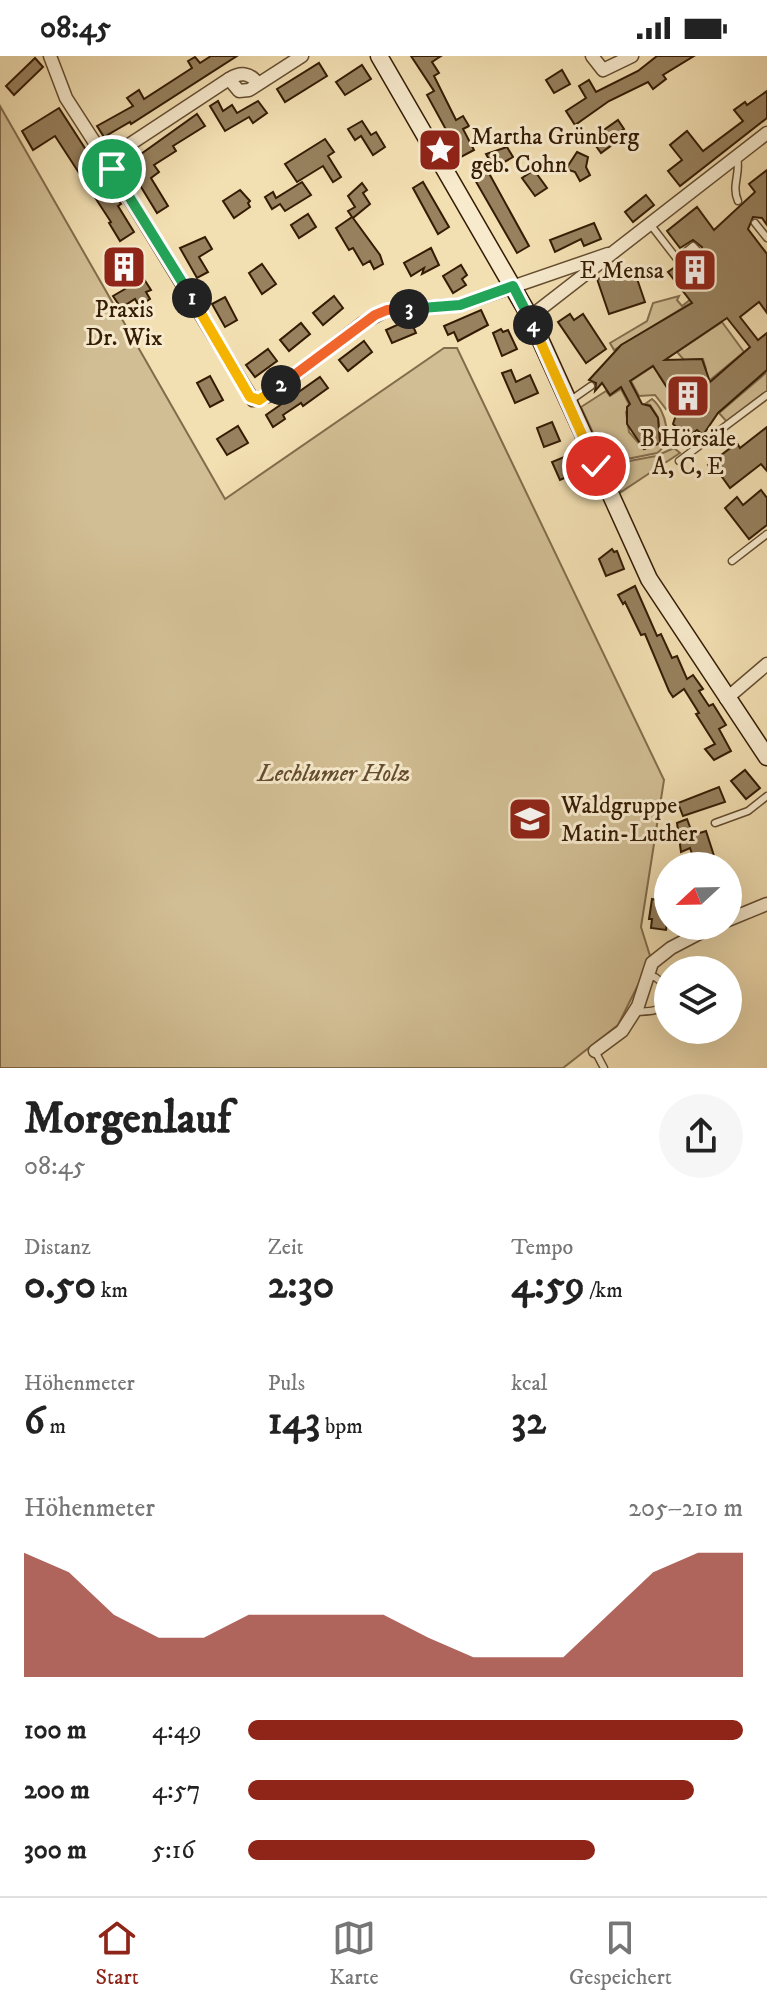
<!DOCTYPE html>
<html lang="de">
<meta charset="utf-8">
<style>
body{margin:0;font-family:"IM FELL DW Pica",serif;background:#f6f6f6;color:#222;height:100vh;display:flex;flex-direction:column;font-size:30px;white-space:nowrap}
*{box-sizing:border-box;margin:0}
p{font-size:26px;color:#767676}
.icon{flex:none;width:44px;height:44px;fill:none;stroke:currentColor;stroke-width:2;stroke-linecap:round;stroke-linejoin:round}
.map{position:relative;height:1012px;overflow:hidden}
.drawer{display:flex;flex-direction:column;background:#fff;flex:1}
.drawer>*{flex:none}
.needle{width:52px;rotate:248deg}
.buttons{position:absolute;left:654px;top:796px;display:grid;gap:16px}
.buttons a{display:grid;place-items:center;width:88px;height:88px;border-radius:50%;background:#fff;box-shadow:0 8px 32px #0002;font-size:40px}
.pin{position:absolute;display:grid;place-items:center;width:68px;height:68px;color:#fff;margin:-34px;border:4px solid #fff;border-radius:50%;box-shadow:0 2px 8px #0007}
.km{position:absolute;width:40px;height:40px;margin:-20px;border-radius:50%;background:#222;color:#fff;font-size:22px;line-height:40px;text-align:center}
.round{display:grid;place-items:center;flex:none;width:84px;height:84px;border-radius:42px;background:#f6f6f6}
.overview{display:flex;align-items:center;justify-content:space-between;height:136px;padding:0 24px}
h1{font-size:44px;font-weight:800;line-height:60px}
.stats{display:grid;grid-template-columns:repeat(3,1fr);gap:12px;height:136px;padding:8px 24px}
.stats div{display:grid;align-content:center}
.stats b{font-size:40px;font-weight:800}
.stats small{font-size:22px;font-weight:400}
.stats p{font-size:22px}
.chart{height:224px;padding:16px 24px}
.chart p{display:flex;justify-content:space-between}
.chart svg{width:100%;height:144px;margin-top:8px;fill:#8f2418;opacity:.7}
ul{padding:0 24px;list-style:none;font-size:26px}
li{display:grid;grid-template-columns:128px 96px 1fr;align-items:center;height:60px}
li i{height:20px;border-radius:10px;background:#8f2418}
.status{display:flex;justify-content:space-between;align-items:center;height:56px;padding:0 40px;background:#fff;direction:ltr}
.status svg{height:22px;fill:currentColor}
.dock{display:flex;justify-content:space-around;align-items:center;height:112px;border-top:2px solid #e0e0e0;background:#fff;font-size:22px;color:#767676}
.dock a{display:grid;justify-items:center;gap:4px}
.dock .selected{color:#8f2418}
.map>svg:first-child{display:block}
.green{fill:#d2be94;stroke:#836c4c;stroke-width:2}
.building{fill:#97815e;stroke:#341b03;stroke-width:2;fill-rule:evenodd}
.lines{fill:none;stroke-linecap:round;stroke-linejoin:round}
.service-casing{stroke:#644c2f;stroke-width:9}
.minor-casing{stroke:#644c2f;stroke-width:15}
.secondary-casing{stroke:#341b03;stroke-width:19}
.service{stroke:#f7eacd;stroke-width:6}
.minor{stroke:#f7eacd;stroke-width:12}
.secondary{stroke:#f7eacd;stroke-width:16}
.split-1-casing{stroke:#fff;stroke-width:16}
.split-2-casing{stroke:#fff;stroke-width:16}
.split-3-casing{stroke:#fff;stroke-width:16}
.split-4-casing{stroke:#fff;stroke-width:16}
.split-5-casing{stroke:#fff;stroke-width:16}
.split-1{stroke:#22a559;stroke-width:10}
.split-2{stroke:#f5b400;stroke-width:10}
.split-3{stroke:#f0652b;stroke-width:10}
.split-4{stroke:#22a559;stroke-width:10}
.split-5{stroke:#f5b400;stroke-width:10}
.labels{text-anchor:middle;stroke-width:6;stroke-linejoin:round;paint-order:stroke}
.poi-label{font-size:24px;fill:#341b03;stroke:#f7eacd;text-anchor:start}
.park-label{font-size:24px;font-style:italic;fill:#634c2e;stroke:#f7eacd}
</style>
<div class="status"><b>08:45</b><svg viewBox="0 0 49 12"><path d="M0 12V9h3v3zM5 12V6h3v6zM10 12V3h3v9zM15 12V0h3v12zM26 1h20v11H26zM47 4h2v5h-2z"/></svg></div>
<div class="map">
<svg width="767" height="1012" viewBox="0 0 767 1012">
<rect width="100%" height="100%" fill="#f2dfb2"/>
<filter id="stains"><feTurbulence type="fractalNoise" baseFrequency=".0025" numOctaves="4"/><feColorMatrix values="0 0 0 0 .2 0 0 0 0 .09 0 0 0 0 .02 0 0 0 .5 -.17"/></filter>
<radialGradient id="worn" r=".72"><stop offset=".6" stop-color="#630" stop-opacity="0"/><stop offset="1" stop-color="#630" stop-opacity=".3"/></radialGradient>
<!-- green -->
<g class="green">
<polygon points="0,50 225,443 444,292 457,292 664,724 641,871 651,903 618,969 563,1012 0,1012"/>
<polygon points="679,240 677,244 682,250 691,243 692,246 614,294 610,287 647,265 653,247"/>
<polygon points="722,266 744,296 704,329 698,322 706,313 703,303 684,304 677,296"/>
<polygon points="664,303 659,319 676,345 666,353 655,339 639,340 631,325"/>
<polygon points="767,316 767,336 727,366 719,357"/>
<path d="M621,333L631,352L626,356L629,376L644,393L661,387L658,361L650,349L645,348L652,343C666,354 674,386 657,397L607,407L581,351L606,335L610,340Z"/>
<polygon points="674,392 680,397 621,436 608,409 656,400"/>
</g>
<!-- building -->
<g class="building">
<polygon points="211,0 237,0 131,68 130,66 104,81 97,70 133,50 127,42 139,34 144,43 192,12 188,5 195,1 200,7"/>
<polygon points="411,0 441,0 432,6 439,17 434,20 456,64 463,60 469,70 463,73 474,94 461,101 427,39 434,35"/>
<polygon points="657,0 694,0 663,19 666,23 653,33 648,26 609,45 575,69 566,55 586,42 579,30 589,24 596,36 638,15"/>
<polygon points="35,2 43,11 14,39 6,30"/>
<polygon points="319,7 327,20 285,46 277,33"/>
<polygon points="362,9 371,23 345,39 336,26"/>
<polygon points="562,14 570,28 554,37 546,24"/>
<polygon points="767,35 767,62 680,130 668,115 682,104 670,89 687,75 703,95 743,65 734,54 745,46 747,49"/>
<polygon points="218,45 223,55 232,49 237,57 258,45 267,57 253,67 249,61 225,75 210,50"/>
<polygon points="59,52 121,148 118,150 134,176 120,185 109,167 111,166 55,80 33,94 22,75"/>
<polygon points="197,58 205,70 173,90 176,95 154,109 159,116 151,122 168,150 157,157 127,108"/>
<polygon points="618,64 624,73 608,84 612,89 601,97 591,83"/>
<polygon points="362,65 371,79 376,76 385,91 373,99 361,80 355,84 348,73"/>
<polygon points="325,83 334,96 328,100 341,121 333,126 323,110 297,126 285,108"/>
<polygon points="507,91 513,101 494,112 486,98"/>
<polygon points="577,96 588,101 586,111 590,119 580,125 575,116 566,113"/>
<polygon points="485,110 529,190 517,197 471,117"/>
<polygon points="534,114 547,132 535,140 522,122"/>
<path d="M767,114V169L762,162L753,161L748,173L767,198V257L759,246L740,261L758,284L767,277V314L718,357L703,379L697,374L687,381L673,368L679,350L653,310L630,325L642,348L650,350L658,362L660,387L644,393L627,368V351L630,348L621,331L610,339L602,327L595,335L596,327L589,324L621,289L692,247L668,216L693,198H700L702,191L693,184L680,192L667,175L697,151L714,174L755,136L749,128ZM727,262L750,291L710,326L702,303L665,304Z"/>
<polygon points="302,126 311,139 285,155 280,148 272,153 265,141 273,136 276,142"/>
<polygon points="423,126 449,171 438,178 413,132"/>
<polygon points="362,127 367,134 363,137 370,148 353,162 380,199 383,208 374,213 370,205 363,209 353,192 349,194 336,172 352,161 348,155 355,151 348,140"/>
<polygon points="240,134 250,145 248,147 250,151 234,162 223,145"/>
<polygon points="646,139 654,149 633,166 625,156"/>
<polygon points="308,158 316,171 299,182 291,169"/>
<polygon points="594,167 601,183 584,190 581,183 555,196 550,184"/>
<polygon points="205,181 212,193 199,201 208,216 197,222 180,192"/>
<polygon points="431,192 439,209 422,218 424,212 411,220 404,207"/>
<polygon points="130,201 151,234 146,236 150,243 139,250 135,243 121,252 113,240 125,233 112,213"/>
<polygon points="262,208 276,228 262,238 249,217"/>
<polygon points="461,209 467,219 462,223 466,229 453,237 443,220"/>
<polygon points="633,211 645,246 609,258 597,223"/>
<polygon points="334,240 343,252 323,269 313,257"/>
<polygon points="225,241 237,264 225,271 212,248"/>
<polygon points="481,254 488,269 458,285 454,276 448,279 444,270"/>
<polygon points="570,258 574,264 583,258 606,293 586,307 558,266"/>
<polygon points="410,263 416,277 392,287 386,274"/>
<polygon points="301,267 310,278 289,295 280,284"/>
<polygon points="501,273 503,276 508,274 517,293 502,300 493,277"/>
<polygon points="364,285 372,296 348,315 339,304"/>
<polygon points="268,293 277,305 255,321 246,309"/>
<polygon points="511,314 516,326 530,319 538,337 515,347 502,317"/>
<polygon points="210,320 223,344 210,351 197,327"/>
<polygon points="320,321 328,332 303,350 301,347 283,359 285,363 273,371 266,359"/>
<polygon points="552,366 560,385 544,391 537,372"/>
<polygon points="238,370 248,387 227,399 217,383"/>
<polygon points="767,371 767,415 761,408 730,432 717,414 714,417 708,409 737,387 740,392"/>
<polygon points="574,397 581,415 560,424 552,406"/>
<polygon points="761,434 767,442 767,469 749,483 725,452 737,441 743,449"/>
<polygon points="612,493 614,496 617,495 624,513 606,520 599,503"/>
<polygon points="635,530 657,580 661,578 672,602 677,600 687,623 693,619 703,633 699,635 709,650 713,648 726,669 719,673 731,695 714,704 705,693 715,688 696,658 699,657 684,633 673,641 669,635 645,578 641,579 625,546 623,548 618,539"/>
<polygon points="745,714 760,732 746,743 731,725"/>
<polygon points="719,731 725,746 683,760 678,747"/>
<polygon points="687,763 693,779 706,775 715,803 696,810 690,792 681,796 677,767"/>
<polygon points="652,843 662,845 660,859 668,860 666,874 651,872 652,863 649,863"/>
</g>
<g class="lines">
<!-- service casing -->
<g class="service-casing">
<g id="service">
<path d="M737,101C741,117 731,130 738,145"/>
<polyline points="755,167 767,182"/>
<polyline points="650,168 677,203 693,190 696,193"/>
<polyline points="571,344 591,330"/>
<polyline points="679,405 767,339"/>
<polyline points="732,505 767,478"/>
<polyline points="715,767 748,755 767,740"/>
<polyline points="697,914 700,910"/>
<polyline points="648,921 655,921 668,931"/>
<path d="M634,956C649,955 658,957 668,945"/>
<polyline points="595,995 604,1012"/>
</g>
</g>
<!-- minor casing -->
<g class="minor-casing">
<g id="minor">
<polyline points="50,0 66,42 106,104"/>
<polyline points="592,0 603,14 632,0"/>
<polyline points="229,23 106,104 253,344 268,340 363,267 387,254 460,249 608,198"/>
<path d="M258,28C250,16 240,16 229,23L239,35L249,34L302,0"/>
<polyline points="530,261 767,77"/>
<polyline points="726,643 767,608"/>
<polyline points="728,864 767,848"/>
<polyline points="595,995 622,975 638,950 652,907 671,892 713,870"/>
</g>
</g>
<!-- secondary casing -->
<g class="secondary-casing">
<polyline id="secondary" points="379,0 530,261 649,523 767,701"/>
</g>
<!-- service -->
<use href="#service" class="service"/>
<!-- minor -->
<use href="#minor" class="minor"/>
<!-- secondary -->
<use href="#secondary" class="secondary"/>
</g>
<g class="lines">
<!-- split-1 casing -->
<g class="split-1-casing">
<polyline id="split-1" points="112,113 192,242"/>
</g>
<!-- split-2 casing -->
<g class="split-2-casing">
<polyline id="split-2" points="192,242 250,341 259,344 281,329"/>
</g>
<!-- split-3 casing -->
<g class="split-3-casing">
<polyline id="split-3" points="281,329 375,259 387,254 409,253"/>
</g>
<!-- split-4 casing -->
<g class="split-4-casing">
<polyline id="split-4" points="409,253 460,249 513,230 533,269"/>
</g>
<!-- split-5 casing -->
<g class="split-5-casing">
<polyline id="split-5" points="533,269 596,410"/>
</g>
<!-- split-1 -->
<use href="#split-1" class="split-1"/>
<!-- split-2 -->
<use href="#split-2" class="split-2"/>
<!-- split-3 -->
<use href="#split-3" class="split-3"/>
<!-- split-4 -->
<use href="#split-4" class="split-4"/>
<!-- split-5 -->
<use href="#split-5" class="split-5"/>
</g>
<!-- icons -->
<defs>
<g id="sight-square" transform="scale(2.3)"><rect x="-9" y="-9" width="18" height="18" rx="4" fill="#8f2418" stroke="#f7eacd"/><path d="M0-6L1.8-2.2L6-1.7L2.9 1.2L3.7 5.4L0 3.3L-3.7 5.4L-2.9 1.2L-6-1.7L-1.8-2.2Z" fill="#fff"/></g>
<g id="building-square" transform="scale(2.3)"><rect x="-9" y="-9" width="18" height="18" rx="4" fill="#8f2418" stroke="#f7eacd"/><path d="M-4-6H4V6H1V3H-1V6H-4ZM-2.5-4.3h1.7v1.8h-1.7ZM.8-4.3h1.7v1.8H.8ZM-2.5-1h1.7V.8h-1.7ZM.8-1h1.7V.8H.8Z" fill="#fff"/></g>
<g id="school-square" transform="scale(2.3)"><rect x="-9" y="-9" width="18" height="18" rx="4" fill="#8f2418" stroke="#f7eacd"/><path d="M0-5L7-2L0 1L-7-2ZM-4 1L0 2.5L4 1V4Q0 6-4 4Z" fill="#fff"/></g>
</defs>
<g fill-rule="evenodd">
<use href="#sight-square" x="440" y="94"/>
<use href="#building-square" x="124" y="211"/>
<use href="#building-square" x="695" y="214"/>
<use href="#building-square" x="688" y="340"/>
<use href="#school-square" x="530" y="763"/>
</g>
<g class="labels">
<!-- poi labels -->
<g class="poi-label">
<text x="471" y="88">Martha Grünberg<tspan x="471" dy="28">geb. Cohn</tspan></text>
<text x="664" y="222" text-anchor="end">E Mensa</text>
<text x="124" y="261" text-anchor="middle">Praxis<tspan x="124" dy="28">Dr. Wix</tspan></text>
<text x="688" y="390" text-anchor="middle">B Hörsäle<tspan x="688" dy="28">A, C, E</tspan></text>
<text x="561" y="757">Waldgruppe<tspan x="561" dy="28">Matin-Luther</tspan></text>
</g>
<!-- park labels -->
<g class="park-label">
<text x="334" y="725">Lechlumer Holz</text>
</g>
</g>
<rect width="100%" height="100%" filter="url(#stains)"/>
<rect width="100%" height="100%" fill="url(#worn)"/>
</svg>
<div class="buttons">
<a><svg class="needle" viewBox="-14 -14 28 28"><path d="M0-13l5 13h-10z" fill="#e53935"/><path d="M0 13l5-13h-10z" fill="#767676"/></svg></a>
<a><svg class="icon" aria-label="layers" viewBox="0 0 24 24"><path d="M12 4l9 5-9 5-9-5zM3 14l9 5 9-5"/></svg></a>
</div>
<div class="pin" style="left:112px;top:113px;background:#1e9e55"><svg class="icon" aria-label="arrive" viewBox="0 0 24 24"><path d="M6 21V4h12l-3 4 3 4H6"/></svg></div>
<div class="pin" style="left:596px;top:410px;background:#d93025"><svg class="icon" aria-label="check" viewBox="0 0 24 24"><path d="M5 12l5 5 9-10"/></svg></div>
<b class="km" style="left:192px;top:242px">1</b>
<b class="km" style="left:281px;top:329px">2</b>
<b class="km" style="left:409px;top:253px">3</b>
<b class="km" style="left:533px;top:269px">4</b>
</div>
<section class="drawer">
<div class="overview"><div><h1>Morgenlauf</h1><p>08:45</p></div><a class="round"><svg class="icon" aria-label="share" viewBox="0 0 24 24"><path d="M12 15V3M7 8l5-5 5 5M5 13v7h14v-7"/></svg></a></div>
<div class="stats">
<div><p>Distanz</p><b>0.50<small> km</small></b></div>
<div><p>Zeit</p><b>2:30</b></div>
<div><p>Tempo</p><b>4:59<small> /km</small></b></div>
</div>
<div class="stats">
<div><p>Höhenmeter</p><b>6<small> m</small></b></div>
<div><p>Puls</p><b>143<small> bpm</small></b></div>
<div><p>kcal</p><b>32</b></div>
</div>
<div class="chart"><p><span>Höhenmeter</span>205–210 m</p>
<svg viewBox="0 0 160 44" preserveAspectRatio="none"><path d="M0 44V6L10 12L20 25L30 32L40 32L50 25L60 25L70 25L80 25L90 32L100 38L110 38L120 38L130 25L140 12L150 6L160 6V44z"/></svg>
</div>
<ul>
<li><b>100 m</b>4:49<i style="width:100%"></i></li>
<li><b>200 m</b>4:57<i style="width:90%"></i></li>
<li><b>300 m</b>5:16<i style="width:70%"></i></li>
</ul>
</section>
<nav class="dock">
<a class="selected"><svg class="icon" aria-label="home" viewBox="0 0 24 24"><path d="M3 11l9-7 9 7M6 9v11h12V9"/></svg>Start</a>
<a><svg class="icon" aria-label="map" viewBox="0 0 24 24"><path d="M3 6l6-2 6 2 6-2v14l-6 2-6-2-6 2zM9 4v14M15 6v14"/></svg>Karte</a>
<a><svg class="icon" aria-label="saved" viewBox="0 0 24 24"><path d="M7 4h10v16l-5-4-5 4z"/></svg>Gespeichert</a>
</nav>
